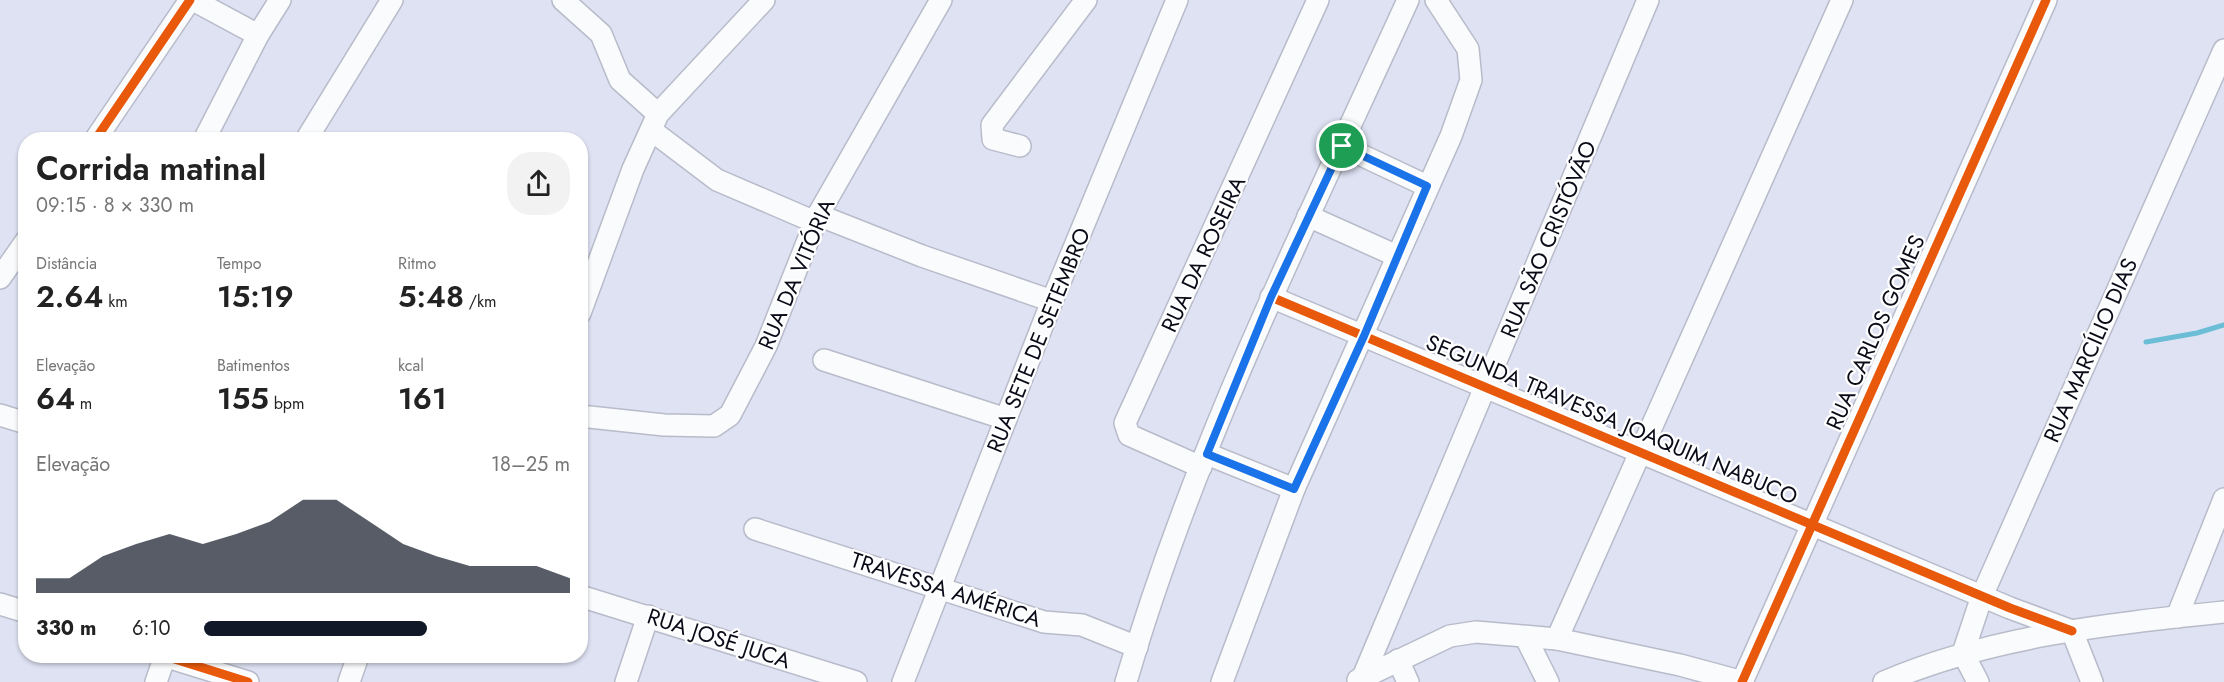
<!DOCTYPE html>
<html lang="pt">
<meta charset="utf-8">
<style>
body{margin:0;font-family:Jost,sans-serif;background:#f2f2f2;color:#222;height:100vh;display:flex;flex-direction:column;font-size:22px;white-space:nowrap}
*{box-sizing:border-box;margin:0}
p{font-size:20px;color:#767676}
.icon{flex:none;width:33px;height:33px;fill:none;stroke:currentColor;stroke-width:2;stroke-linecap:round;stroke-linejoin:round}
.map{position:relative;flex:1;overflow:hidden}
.side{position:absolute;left:18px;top:132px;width:570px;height:531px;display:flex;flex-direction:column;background:#fff;border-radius:24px;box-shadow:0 2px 4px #0004}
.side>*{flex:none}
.pin{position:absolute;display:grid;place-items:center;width:51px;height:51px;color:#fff;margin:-26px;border:3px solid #fff;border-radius:50%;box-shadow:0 2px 6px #0007}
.round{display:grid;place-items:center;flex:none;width:63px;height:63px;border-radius:24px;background:#f2f2f2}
.head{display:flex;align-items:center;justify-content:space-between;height:102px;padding:0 18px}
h1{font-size:33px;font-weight:600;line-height:45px}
.metrics{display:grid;grid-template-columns:repeat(3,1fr);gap:9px;height:102px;padding:6px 18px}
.metrics div{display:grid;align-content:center}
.metrics b{font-size:30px;font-weight:600}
.metrics small{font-size:16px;font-weight:400}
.metrics p{font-size:16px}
.chart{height:168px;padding:12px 18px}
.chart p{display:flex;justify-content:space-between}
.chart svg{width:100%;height:108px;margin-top:6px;fill:#111827;opacity:.7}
ul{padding:0 18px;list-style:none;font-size:20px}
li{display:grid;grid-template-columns:96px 72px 1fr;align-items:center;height:45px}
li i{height:15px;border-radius:8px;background:#111827}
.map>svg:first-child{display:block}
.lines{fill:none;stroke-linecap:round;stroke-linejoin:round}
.stream{stroke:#6cbdd6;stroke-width:5}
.minor-casing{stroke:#b8bbc9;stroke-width:24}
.minor{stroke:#fafbfd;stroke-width:21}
.cycleway-casing{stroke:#fff;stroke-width:13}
.cycleway{stroke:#e8590c;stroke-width:9}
.route-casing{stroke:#fff;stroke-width:12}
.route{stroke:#1a73e8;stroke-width:8}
.labels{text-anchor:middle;stroke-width:4.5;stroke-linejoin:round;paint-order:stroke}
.street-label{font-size:22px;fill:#0a0b18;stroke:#fff}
</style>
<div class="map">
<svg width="2224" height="682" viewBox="0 0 2224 682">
<rect width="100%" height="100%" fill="#dee2f3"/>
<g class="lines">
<!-- stream -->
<polyline class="stream" points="2146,342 2197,333 2224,325"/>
<!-- minor casing -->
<g class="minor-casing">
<g id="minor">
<polyline points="193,0 258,35"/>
<polyline points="563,0 601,34 620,80 658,114"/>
<polyline points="651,130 717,180 815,222"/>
<polyline points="95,140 190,0"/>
<polyline points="204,140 258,35 280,0"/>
<polyline points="306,140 392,0"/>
<polyline points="1020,146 993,139 992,125 1086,0"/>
<polyline points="1342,146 1427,186"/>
<polyline points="818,215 922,256 1052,301"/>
<polyline points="1308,216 1397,256"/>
<polyline points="0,278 26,241"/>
<polyline points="1271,297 2010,608 2072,631"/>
<polyline points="580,313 633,169 658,114 764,0"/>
<polyline points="824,360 1006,419"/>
<polyline points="0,415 26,423"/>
<polyline points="580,416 664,425 714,426 730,415 766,346 818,215 941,0"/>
<polyline points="1207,454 1294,489"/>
<polyline points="1201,467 1129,435 1125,423 1318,0"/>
<polyline points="755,529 1044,622 1082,625 1137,647"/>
<polyline points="580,596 856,682"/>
<polyline points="0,604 26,612"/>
<polyline points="2177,617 2224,499"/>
<polyline points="2072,631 2092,682"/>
<polyline points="1526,638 1548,682"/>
<polyline points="1557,639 1842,0"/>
<polyline points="1963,653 1982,596 2224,50"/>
<polyline points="1963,653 1978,682"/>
<polyline points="164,656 248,682"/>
<polyline points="1398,660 1408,682"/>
<polyline points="1363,677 1648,0"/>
<polyline points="1358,680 1450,636 1476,632 1557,639 1680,665 1743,682"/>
<polyline points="156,682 165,656"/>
<polyline points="349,682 358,656"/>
<polyline points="626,682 648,616"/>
<polyline points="903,682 1052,301 1177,0"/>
<path d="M1126,682C1195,445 1306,224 1408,0"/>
<polyline points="1222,682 1294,489 1451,136 1471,80 1468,49 1436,0"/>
<polyline points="1742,682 2046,0"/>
<path d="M1884,682C1991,636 2109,624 2224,612"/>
</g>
</g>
<!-- minor -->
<use href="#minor" class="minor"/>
<!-- cycleway casing -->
<g class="cycleway-casing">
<g id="cycleway">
<polyline points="95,140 190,0"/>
<polyline points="1271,297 2010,608 2072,631"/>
<polyline points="165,656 248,682"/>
<polyline points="1742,682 2046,0"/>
</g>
</g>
<!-- cycleway -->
<use href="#cycleway" class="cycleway"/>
</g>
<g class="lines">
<!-- route casing -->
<g class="route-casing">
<polygon id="route" points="1342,146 1427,186 1364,336 1294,489 1207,454 1271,297"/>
</g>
<!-- route -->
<use href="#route" class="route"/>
</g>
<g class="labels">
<!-- street labels -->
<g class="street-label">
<text transform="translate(1548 239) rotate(-67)" y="8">RUA SÃO CRISTÓVÃO</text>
<text transform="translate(1203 254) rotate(-65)" y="8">RUA DA ROSEIRA</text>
<text transform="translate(796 274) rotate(-67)" y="8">RUA DA VITÓRIA</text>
<text transform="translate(1875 332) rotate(-66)" y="8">RUA CARLOS GOMES</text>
<text transform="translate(1038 340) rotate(-68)" y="8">RUA SETE DE SETEMBRO</text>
<text transform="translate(2090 350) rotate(-66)" y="8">RUA MARCÍLIO DIAS</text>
<text transform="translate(1612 419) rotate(23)" y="8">SEGUNDA TRAVESSA JOAQUIM NABUCO</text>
<text transform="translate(946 589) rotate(18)" y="8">TRAVESSA AMÉRICA</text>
<text transform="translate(719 638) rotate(18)" y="8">RUA JOSÉ JUCA</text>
</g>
</g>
</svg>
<div class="pin" style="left:1342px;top:146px;background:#1e9e55"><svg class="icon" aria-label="arrive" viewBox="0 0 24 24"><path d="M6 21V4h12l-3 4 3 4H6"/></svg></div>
<section class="side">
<div class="head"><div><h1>Corrida matinal</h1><p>09:15 · 8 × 330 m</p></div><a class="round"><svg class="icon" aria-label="share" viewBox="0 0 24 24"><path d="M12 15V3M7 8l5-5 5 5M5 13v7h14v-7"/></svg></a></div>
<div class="metrics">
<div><p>Distância</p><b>2.64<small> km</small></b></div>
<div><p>Tempo</p><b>15:19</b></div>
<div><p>Ritmo</p><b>5:48<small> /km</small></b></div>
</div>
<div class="metrics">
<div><p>Elevação</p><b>64<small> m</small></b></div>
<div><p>Batimentos</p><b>155<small> bpm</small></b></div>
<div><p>kcal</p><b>161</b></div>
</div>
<div class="chart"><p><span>Elevação</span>18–25 m</p>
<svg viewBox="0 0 160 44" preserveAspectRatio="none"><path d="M0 44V38L10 38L20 29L30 24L40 20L50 24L60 20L70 15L80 6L90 6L100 15L110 24L120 29L130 33L140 33L150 33L160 38V44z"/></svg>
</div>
<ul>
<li><b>330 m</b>6:10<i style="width:61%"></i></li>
</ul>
</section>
</div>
